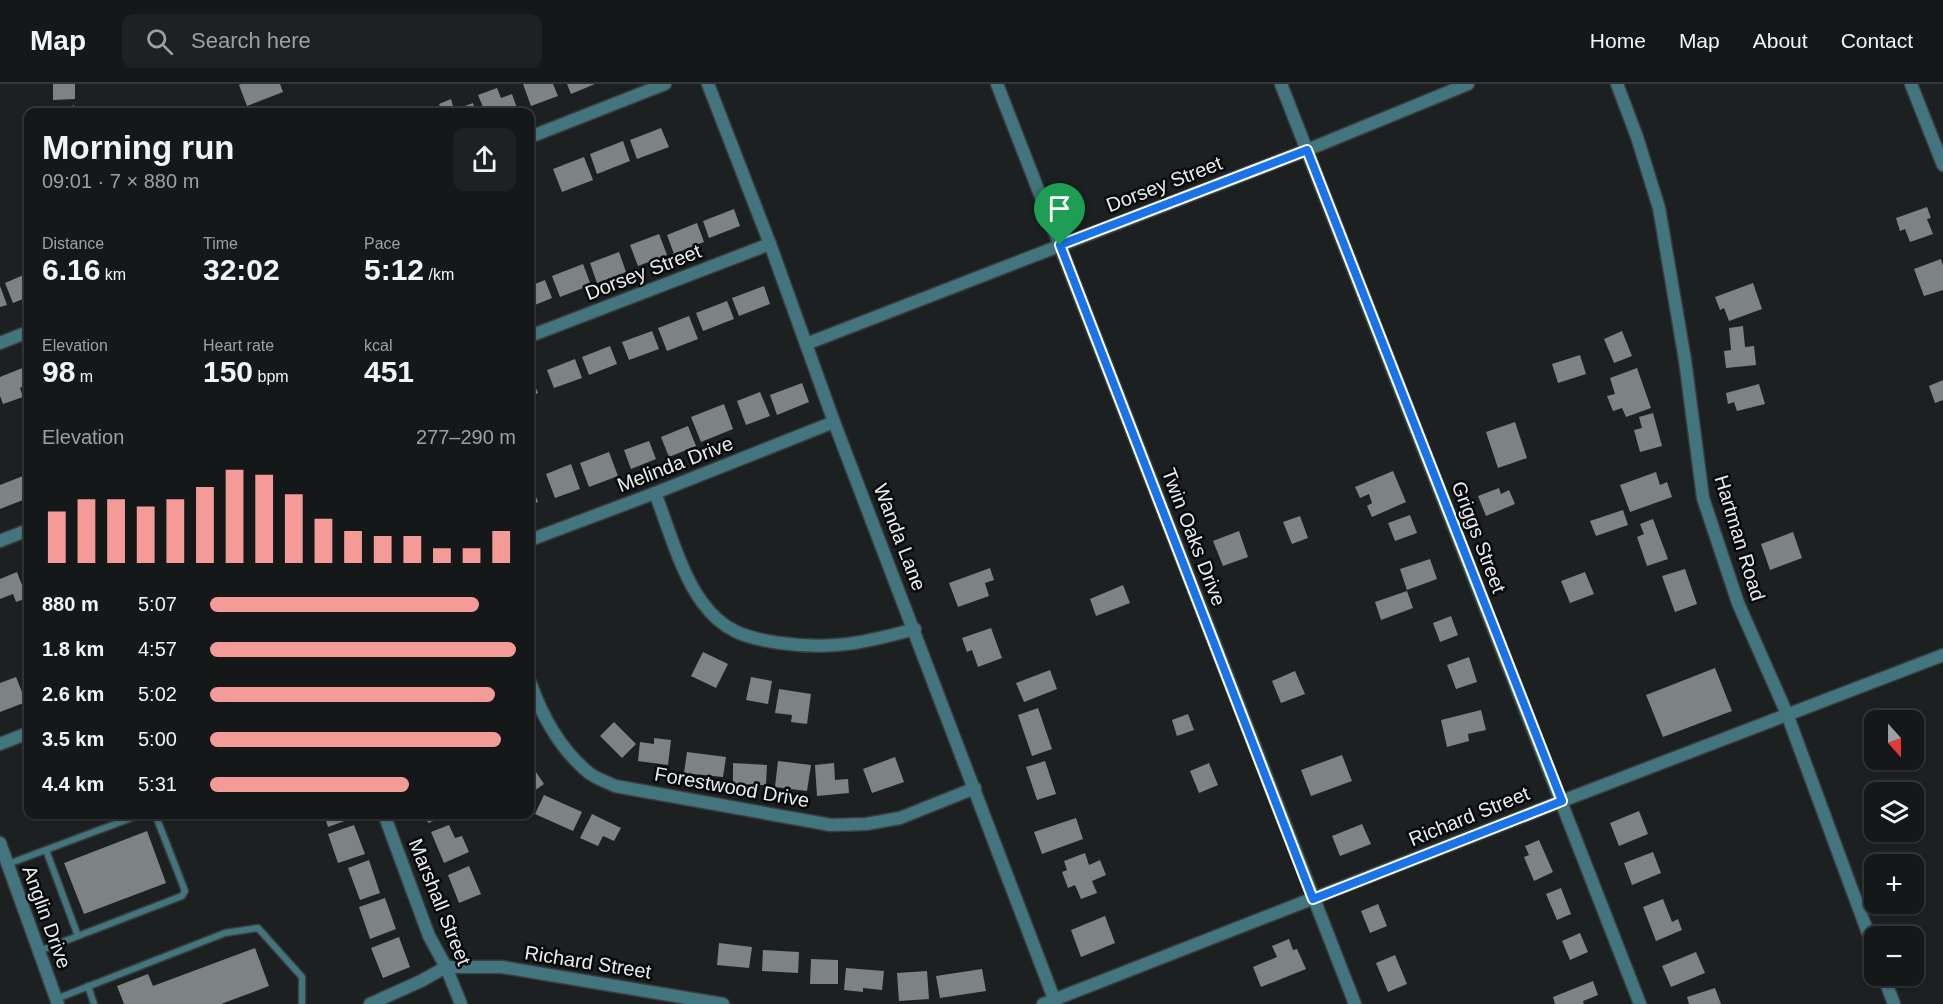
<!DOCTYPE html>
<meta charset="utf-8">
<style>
body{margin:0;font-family:Helvetica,sans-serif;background:#1e2122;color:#f1f3f6;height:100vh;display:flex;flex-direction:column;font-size:22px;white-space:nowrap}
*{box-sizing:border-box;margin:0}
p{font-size:20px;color:#9da0a2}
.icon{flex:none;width:33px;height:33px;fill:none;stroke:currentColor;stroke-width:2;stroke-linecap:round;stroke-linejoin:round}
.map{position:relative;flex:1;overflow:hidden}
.side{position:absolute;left:24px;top:24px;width:510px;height:711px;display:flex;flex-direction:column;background:#151819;border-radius:12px;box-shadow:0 2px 4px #0004,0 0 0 2px #343738}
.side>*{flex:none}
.needle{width:39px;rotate:159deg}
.tools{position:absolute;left:1864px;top:626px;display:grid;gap:12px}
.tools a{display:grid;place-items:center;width:60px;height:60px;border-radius:12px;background:#151819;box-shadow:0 2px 4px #0004,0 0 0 2px #343738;font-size:30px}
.pin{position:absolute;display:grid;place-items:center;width:51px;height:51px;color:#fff;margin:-62px -26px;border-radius:50% 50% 50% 0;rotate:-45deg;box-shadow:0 0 6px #0007}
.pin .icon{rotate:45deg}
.round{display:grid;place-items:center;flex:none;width:63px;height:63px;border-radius:12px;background:#1e2122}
.overview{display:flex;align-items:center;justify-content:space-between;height:102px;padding:0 18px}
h1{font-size:33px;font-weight:700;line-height:45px}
.figures{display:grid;grid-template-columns:repeat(3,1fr);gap:9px;height:102px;padding:6px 18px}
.figures div{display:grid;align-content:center}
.figures b{font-size:30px;font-weight:700}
.figures small{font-size:16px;font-weight:400}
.figures p{font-size:16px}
.chart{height:168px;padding:12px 18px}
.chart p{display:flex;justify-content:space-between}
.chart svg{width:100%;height:108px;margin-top:6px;stroke:#f59b97;stroke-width:6}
ul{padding:0 18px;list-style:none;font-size:20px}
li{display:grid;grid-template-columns:96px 72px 1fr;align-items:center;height:45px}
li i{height:15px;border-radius:8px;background:#f59b97}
header{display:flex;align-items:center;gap:36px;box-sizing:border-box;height:84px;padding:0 30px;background:#151819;border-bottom:2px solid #343738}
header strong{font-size:28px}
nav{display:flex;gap:33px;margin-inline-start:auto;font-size:21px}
.search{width:420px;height:54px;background:#1e2122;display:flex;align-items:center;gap:15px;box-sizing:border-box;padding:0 21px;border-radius:12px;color:#9da0a2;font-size:22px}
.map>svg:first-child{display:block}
.building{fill:#7d8384}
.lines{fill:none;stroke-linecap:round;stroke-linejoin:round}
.service-casing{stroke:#393d3e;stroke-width:9}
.minor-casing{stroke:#393d3e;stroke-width:15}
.tertiary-casing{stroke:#393d3e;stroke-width:15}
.service{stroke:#43757f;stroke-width:6}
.minor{stroke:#43757f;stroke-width:12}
.tertiary{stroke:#43757f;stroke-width:12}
.route-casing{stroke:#fff;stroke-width:12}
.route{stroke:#1a73e8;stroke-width:8}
.labels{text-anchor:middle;stroke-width:5;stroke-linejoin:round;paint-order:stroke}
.street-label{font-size:20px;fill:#e9eced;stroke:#08090a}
</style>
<header>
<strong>Map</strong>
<div class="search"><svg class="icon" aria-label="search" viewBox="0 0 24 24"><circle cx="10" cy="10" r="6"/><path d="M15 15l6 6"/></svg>Search here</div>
<nav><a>Home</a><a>Map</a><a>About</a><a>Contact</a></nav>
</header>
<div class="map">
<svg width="1943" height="920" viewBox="0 0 1943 920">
<rect width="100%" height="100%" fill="#1c2021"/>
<!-- building -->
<g class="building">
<polygon points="53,0 75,0 75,15 53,16"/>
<polygon points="241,0 280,0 283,8 247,22 239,1"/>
<polygon points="523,0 553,0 558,12 531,22"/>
<polygon points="567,0 595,0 571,10"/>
<polygon points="497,4 501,14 512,10 518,27 485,28 478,11"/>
<polygon points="451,15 454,26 473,19 476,28 442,28 439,20"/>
<polygon points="74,21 78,28 61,28"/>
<polygon points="661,44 669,63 637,75 630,56"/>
<polygon points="623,57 630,77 597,90 590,70"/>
<polygon points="584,73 593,96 562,108 553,85"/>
<polygon points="1927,123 1931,134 1927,135 1933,150 1910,158 1905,145 1900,147 1896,134"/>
<polygon points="734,125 740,142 709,154 703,137"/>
<polygon points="697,139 704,158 674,170 667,151"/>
<polygon points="659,150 667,171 638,182 630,161"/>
<polygon points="619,168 626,188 597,199 590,179"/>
<polygon points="1941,175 1943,182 1943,206 1924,212 1914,185"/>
<polygon points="583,180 591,201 560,213 552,192"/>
<polygon points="28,189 28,213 13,219 5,199"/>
<polygon points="545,196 552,214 530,223 530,202"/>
<polygon points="1753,199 1762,225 1729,237 1724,224 1720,226 1715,213"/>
<polygon points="0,202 7,221 0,223"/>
<polygon points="764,202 770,220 739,232 732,214"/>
<polygon points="727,217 734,235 703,247 696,229"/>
<polygon points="689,232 698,255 667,267 658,244"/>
<polygon points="1743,242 1745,263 1754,262 1756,281 1726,284 1724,267 1731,266 1729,244"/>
<polygon points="652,247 659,265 629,276 622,258"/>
<polygon points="1622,247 1632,272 1614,279 1604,255"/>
<polygon points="610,262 617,280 589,291 582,273"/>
<polygon points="1580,271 1586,290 1558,299 1552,280"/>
<polygon points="575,275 582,294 554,304 547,286"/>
<polygon points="25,283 28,293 28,300 20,304 23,313 3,320 0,312 0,293"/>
<polygon points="1637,284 1651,324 1626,333 1622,324 1613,327 1607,312 1615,310 1610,294"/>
<polygon points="531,292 538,309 530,313 530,293"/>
<polygon points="1943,296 1943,316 1935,319 1929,302"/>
<polygon points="802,299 809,318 777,331 770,311"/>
<polygon points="1759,300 1765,320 1737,327 1734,318 1728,320 1726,309"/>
<polygon points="760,308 770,332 746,341 737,317"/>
<polygon points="724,320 733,345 701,358 691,333"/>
<polygon points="1653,329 1662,362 1640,368 1634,346 1642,344 1639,333"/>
<polygon points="1515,338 1527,374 1498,384 1486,348"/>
<polygon points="688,342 696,362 669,373 661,353"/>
<polygon points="649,357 656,375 631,385 624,366"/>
<polygon points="609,368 618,392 589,403 580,379"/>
<polygon points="571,380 580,405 555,414 546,390"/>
<polygon points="1393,387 1406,418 1372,433 1367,422 1372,419 1369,410 1360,414 1355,403"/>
<polygon points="1656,388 1660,401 1667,398 1672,413 1630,428 1620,401"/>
<polygon points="23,392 28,406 28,414 0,425 0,401"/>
<polygon points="530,397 538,418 530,421"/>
<polygon points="1499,404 1501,410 1509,406 1515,420 1486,432 1478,412"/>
<polygon points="1623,426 1628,441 1596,452 1590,437"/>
<polygon points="1410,431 1417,449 1395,457 1388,439"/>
<polygon points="1300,432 1308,454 1292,460 1283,438"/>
<polygon points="1653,435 1668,475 1647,482 1637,453 1644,450 1640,440"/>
<polygon points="1239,447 1248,473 1223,482 1213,457"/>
<polygon points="1793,448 1802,474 1770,486 1761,460"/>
<polygon points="1430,475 1437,495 1407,506 1400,485"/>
<polygon points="990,484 994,496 985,499 989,512 958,523 949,499"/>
<polygon points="1685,485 1697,520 1675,528 1662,492"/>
<polygon points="17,488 27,514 16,518 13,510 0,515 0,495"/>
<polygon points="1585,488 1594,510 1570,519 1561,497"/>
<polygon points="1123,501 1130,519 1096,532 1090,515"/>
<polygon points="1407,507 1413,524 1381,536 1375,518"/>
<polygon points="1451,532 1458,551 1440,558 1433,539"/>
<polygon points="991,544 1002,574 978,583 972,566 967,568 962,554"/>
<polygon points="703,568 728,580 716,604 691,592"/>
<polygon points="1469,573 1477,598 1456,605 1447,581"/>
<polygon points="1715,584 1732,627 1663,653 1646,611"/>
<polygon points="1050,586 1057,605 1024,618 1016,599"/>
<polygon points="1295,587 1305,610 1281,619 1272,597"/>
<polygon points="16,593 26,618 0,628 0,599"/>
<polygon points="751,593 772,597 768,620 746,616"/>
<polygon points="779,605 811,610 807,640 791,638 792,631 775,629"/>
<polygon points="1038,624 1052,665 1032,672 1018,631"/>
<polygon points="1481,626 1486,646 1468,650 1469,657 1447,663 1441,636"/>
<polygon points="1188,630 1194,646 1177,652 1172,636"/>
<polygon points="614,638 636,660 622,674 600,652"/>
<polygon points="654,654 671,656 668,681 638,677 640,658 654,660"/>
<polygon points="687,668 726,673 723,693 684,689"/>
<polygon points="1342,671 1352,697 1311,712 1301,686"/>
<polygon points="895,673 904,698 872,709 863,685"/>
<polygon points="778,677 811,681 807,707 775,703"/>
<polygon points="1045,677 1056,710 1037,716 1026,683"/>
<polygon points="530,679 544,700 530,710"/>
<polygon points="733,679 767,681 766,701 733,700"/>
<polygon points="834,679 835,696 848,695 849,709 817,712 815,681"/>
<polygon points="1209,679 1218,701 1199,709 1190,687"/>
<polygon points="544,711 582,728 573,747 535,730"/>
<polygon points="1639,727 1648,750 1619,762 1610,739"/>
<polygon points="324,730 352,730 353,734 328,743"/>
<polygon points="425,730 450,730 450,731 428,739"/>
<polygon points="592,730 621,744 614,757 603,752 598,762 580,754"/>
<polygon points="1076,734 1083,755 1042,770 1034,748"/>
<polygon points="1362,740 1371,760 1340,772 1332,752"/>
<polygon points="354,741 365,770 338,779 328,750"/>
<polygon points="449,741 455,754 462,752 469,768 444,779 431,748"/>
<polygon points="147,747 166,799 84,830 64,779"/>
<polygon points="1539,756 1553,788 1534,797 1524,773 1529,771 1525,762"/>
<polygon points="1653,768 1661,789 1632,801 1624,779"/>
<polygon points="1085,769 1089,781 1100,776 1106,791 1092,797 1097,809 1081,815 1075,801 1068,804 1062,788 1067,786 1064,777"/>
<polygon points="369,776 380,809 360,816 348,784"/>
<polygon points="469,782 481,810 459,819 448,791"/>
<polygon points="1561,804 1571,830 1557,836 1546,810"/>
<polygon points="385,814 396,845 370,855 359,823"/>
<polygon points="1663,815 1672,838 1678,835 1682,846 1656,857 1643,823"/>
<polygon points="1378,820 1387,842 1370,849 1361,827"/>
<polygon points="1105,832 1115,859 1081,873 1071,846"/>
<polygon points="1580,849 1588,868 1570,876 1562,857"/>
<polygon points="399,853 410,883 383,894 371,864"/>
<polygon points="1289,855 1293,866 1297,865 1306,885 1261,903 1253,883 1277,873 1272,862"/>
<polygon points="719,859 752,863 749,884 717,881"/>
<polygon points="255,864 269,902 221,920 124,920 117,902 148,890 153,902"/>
<polygon points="763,866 799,868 798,889 762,887"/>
<polygon points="1696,868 1705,889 1671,903 1662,882"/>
<polygon points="1395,871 1407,900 1388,908 1376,879"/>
<polygon points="811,875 838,876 838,900 810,900"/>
<polygon points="846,884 884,887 882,906 863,904 863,908 844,906"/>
<polygon points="982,885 986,907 940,914 936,892"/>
<polygon points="927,887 929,915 899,917 897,889"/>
<polygon points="1593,897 1598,911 1583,917 1584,920 1555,920 1553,913"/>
<polygon points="1715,904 1721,920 1689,920 1687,913"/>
</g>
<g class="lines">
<!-- service casing -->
<g class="service-casing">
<g id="service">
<polyline points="46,766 78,852"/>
<polyline points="8,780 142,730"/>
<polyline points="39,867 182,812 185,807 157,735 153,730"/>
<polyline points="88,902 94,920"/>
<polyline points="56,915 225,849 258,844 302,893 302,920"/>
</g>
</g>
<!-- minor casing -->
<g class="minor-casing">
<g id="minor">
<polyline points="708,0 770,160 834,338 1056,920"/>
<polyline points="997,0 1355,920"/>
<polyline points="1281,0 1640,920"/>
<polyline points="1911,0 1943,81"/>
<polyline points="530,53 665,0"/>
<polyline points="530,252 770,160"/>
<polyline points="0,259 28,248"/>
<polyline points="806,260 1307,66 1468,0"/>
<path d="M655,409C668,442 681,490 702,518C723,547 745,554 780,559C832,566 864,559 915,545"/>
<polyline points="530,456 655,409 834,338"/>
<polyline points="0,457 28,446"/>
<path d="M530,598C542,632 561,666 589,689C597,695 607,698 615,702L831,741L866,740L900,734L975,704"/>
<polyline points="0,660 28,649"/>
<polyline points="384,730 429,852 446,883 461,920"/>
<polyline points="370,920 421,897 446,883 502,883 723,920"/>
<polyline points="1043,920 1562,717 1943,571"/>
</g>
</g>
<!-- tertiary casing -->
<g class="tertiary-casing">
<g id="tertiary">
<polyline points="1617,0 1637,53 1659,124 1685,276 1703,414 1738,519 1787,630 1875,868"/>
<polyline points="0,759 58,920"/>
<polyline points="1883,891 1894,920"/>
</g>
</g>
<!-- service -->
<use href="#service" class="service"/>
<!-- minor -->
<use href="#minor" class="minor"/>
<!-- tertiary -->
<use href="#tertiary" class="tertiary"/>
</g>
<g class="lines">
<!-- route casing -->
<g class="route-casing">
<polygon id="route" points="1307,66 1562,717 1313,815 1060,161"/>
</g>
<!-- route -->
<use href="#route" class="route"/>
</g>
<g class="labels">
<!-- street labels -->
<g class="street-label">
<text transform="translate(1164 100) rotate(-21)" y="7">Dorsey Street</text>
<text transform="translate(643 188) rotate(-21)" y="7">Dorsey Street</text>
<text transform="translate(675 380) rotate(-21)" y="7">Melinda Drive</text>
<text transform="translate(900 453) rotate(69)" y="7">Wanda Lane</text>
<text transform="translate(1194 453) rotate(69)" y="7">Twin Oaks Drive</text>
<text transform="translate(1479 453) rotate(69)" y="7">Griggs Street</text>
<text transform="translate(1740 454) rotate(73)" y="7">Hartman Road</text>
<text transform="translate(732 703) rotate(10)" y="7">Forestwood Drive</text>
<text transform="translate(1469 732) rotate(-22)" y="7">Richard Street</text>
<text transform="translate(440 818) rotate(68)" y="7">Marshall Street</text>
<text transform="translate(47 833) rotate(70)" y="7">Anglin Drive</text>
<text transform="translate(588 878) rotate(9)" y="7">Richard Street</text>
</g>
</g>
</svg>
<div class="tools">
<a><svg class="needle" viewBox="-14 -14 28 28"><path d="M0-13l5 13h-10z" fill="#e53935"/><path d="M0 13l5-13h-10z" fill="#9da0a2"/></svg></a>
<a><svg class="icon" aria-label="layers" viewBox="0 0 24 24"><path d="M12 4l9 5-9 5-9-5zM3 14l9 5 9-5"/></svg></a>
<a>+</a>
<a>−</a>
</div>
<div class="pin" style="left:1060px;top:161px;background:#1e9e55"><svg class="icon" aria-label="arrive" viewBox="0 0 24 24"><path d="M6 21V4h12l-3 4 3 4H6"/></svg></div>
<section class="side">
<div class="overview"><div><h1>Morning run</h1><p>09:01 · 7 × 880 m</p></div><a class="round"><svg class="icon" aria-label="share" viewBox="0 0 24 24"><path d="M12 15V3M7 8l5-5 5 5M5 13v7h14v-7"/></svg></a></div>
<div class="figures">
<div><p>Distance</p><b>6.16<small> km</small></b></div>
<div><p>Time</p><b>32:02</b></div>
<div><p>Pace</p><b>5:12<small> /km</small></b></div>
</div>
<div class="figures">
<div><p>Elevation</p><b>98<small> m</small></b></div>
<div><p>Heart rate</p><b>150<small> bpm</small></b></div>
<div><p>kcal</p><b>451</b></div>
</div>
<div class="chart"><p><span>Elevation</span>277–290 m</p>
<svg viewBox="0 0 160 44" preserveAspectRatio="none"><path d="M5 44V23M15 44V18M25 44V18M35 44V21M45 44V18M55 44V13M65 44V6M75 44V8M85 44V16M95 44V26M105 44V31M115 44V33M125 44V33M135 44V38M145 44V38M155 44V31"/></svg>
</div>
<ul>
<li><b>880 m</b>5:07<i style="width:88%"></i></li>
<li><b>1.8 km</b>4:57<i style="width:100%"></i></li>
<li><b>2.6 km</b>5:02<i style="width:93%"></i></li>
<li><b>3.5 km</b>5:00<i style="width:95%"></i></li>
<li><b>4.4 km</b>5:31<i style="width:65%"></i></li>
</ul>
</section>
</div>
